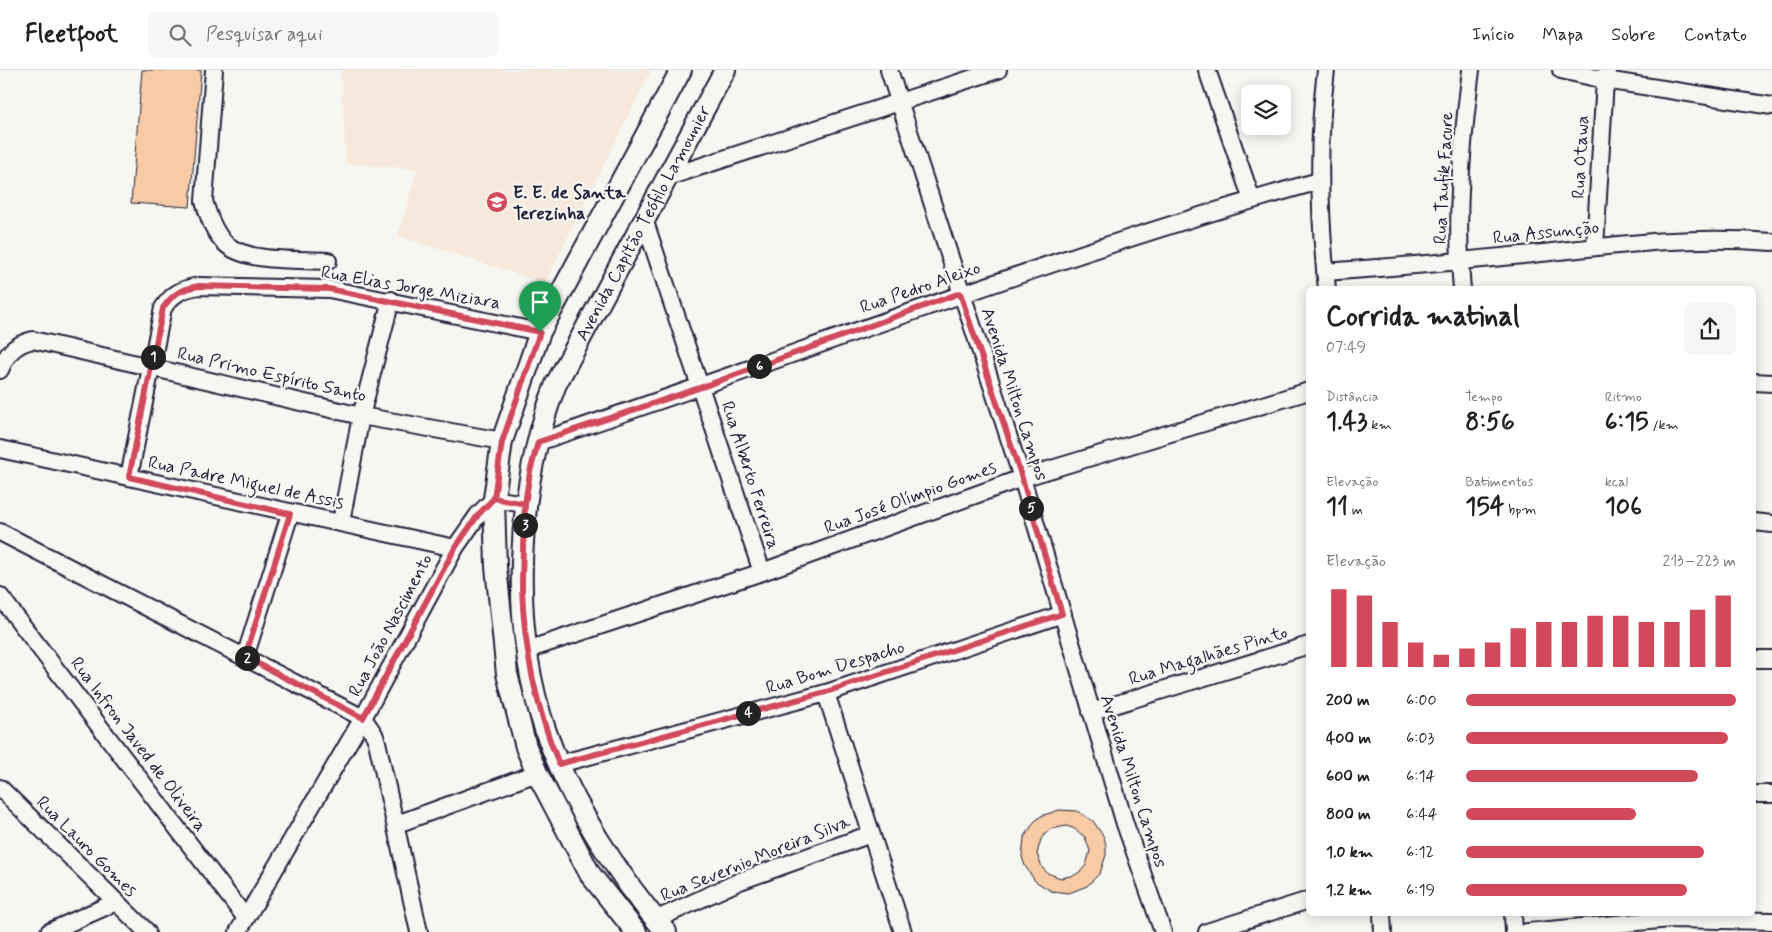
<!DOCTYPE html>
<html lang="pt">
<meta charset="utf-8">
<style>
body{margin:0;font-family:Mynerve,sans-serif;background:#f6f6f6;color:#202124;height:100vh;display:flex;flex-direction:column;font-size:19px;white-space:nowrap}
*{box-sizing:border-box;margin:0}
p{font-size:16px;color:#757577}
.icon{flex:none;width:28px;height:28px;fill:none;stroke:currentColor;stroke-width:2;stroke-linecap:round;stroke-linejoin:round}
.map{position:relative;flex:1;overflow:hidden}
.side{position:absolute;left:1306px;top:216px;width:450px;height:630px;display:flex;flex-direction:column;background:#fff;border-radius:8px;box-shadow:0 2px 12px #0003}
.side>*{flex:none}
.controls{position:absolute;left:1241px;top:15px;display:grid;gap:10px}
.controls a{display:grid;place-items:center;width:50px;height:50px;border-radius:8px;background:#fff;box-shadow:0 2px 12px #0003;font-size:25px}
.pin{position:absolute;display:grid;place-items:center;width:42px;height:42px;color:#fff;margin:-51px -21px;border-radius:50% 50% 50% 0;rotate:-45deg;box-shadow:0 0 5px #0007}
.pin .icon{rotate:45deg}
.km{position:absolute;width:25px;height:25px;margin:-12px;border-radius:50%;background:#222;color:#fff;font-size:14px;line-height:25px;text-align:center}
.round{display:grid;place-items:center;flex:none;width:52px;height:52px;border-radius:8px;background:#f6f6f6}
.summary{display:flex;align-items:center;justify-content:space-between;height:85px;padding:0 20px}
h1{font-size:28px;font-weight:700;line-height:38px}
.figures{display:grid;grid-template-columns:repeat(3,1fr);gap:8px;height:85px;padding:5px 20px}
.figures div{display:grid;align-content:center}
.figures b{font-size:25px;font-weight:700}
.figures small{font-size:14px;font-weight:400}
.figures p{font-size:14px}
.chart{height:140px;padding:10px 20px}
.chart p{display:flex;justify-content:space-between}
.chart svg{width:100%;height:90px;margin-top:5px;stroke:#d1495b;stroke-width:6}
ul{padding:0 20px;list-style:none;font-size:16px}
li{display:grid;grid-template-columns:80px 60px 1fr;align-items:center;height:38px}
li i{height:12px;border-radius:6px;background:#d1495b}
header{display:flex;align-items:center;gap:30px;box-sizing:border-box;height:70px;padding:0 25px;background:#fff;border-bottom:1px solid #e0e0e0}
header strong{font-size:24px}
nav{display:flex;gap:28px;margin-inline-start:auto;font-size:18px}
.search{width:350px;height:45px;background:#f6f6f6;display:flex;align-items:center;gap:12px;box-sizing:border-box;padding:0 18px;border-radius:8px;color:#757577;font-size:19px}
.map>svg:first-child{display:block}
.built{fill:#f6e9db}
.building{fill:#f6cba5;stroke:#22223b;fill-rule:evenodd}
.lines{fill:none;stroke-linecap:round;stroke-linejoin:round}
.minor-casing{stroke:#22223b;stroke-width:20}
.major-casing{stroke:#22223b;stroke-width:24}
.minor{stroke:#f6f6f2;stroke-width:16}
.major{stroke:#f6f6f2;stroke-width:20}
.route-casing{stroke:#fff;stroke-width:10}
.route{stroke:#d1495b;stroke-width:6}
.labels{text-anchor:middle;stroke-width:4.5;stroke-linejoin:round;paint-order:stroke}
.street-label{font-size:18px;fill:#22223b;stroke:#f6f6f2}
.poi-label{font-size:18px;font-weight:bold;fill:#22223b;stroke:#f6f6f2;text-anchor:start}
</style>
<header>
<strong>Fleetfoot</strong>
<div class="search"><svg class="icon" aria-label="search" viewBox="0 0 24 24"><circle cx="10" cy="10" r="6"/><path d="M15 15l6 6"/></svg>Pesquisar aqui</div>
<nav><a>Início</a><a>Mapa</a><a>Sobre</a><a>Contato</a></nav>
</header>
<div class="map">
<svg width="1772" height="862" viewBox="0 0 1772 862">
<rect width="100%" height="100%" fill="#f6f6f2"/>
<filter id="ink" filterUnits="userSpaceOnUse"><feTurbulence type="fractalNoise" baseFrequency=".02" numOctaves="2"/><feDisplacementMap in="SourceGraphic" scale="10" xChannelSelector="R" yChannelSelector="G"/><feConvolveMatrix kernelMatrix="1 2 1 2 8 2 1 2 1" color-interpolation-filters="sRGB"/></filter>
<g filter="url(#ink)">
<!-- built -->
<polygon class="built" points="341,0 651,0 545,213 398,166 418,99 346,94"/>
<!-- building -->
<g class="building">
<polygon points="142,0 201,0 190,137 131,133"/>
<path d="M1059,740L1077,741L1093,751L1104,767L1106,776V785L1100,803L1087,816L1069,823L1051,821L1035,811L1025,796L1022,787L1024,768L1034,752L1041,746ZM1066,756L1073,758L1085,767L1090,781L1086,795L1081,801L1075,805L1061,808L1047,803L1042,797L1037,784L1041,769L1045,764L1051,759Z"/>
</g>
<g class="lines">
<!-- minor casing -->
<g class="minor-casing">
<g id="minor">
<path d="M214,0L204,131C208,145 214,164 227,175C249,193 300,189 328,191"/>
<polyline points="889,0 1022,408 1125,754 1163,862"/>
<polyline points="1207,0 1252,130"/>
<path d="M1326,0C1317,73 1319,145 1327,219"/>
<polyline points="1561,0 1605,10 1772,36"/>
<polyline points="665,108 998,0"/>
<polyline points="644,149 762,502"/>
<polyline points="1595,177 1605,10 1608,0"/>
<path d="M1325,202C1395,197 1464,191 1533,184C1616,175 1689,165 1772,172"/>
<path d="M1462,219C1455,146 1462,72 1471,0"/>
<path d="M0,300C7,283 15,274 33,270L361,346L502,371"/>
<polyline points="1754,312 1772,313"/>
<path d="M538,372C798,285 1054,185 1319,111"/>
<polyline points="0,379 455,478"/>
<path d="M129,407L163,238C173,223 182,219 199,216L329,219L540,262"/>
<polyline points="341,452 361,346 391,230"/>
<polyline points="1754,452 1772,454"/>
<polyline points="0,462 363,648 374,664 377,672 419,862"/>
<polyline points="0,526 245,847"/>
<polyline points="527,580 762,502 1022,408 1309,321"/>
<polyline points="245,587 290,444"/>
<polyline points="1754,589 1772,589"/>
<polyline points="826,623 903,862"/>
<polyline points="1091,642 1309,575"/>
<polyline points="559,694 826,623 1063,544"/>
<polyline points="0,718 147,862"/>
<polyline points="1754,724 1772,724"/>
<polyline points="397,754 537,703"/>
<polyline points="1382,844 1383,862"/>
<polyline points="1513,844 1514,862"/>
<polyline points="655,850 740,811 871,764"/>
<polyline points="49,862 116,832"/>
<polyline points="238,862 363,648 455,478 478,445 494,429 525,434"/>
<polyline points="1207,862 1309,830"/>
<polyline points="1527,862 1671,849 1772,851"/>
</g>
</g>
<!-- major casing -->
<g class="major-casing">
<g id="major">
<polyline points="636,862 590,804 537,703 526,677 507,604 496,497 494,429 502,371 540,262 681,0"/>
<path id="s1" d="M666,862C618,806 570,732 546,662C509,557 516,417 556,314L725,0"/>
</g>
</g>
<!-- minor -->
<use href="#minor" class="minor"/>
<!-- major -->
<use href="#major" class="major"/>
</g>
</g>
<g class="lines" filter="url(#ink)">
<!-- route casing -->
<g class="route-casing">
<path id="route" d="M540,262L329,219L199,216C182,219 173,223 163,238L129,407L290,444L245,587L363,648L455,478L478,445L494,428L525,434C524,462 522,490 522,518C524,579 536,638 559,694L826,622L1062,544L1022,408L960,223L702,317L538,372L530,402L525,434L494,428L502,372L540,262"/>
</g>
<!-- route -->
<use href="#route" class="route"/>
</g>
<!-- icons -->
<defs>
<g id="school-disc" transform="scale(1.125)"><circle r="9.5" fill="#d1495b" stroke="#f6f6f2"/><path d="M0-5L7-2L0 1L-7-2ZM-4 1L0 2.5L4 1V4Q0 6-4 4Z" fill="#fff"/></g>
</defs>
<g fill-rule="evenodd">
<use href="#school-disc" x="497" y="132"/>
</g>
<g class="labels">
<!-- street labels -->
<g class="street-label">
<text transform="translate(1580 87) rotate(-87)" y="6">Rua Otawa</text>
<text transform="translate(1443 108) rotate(-87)" y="6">Rua Taufik Facure</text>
<text dy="6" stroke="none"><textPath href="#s1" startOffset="772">Avenida Capitão Teófilo Lamounier</textPath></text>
<text transform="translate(1546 162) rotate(-6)" y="6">Rua Assunção</text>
<text transform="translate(411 217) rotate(10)" y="6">Rua Elias Jorge Miziara</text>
<text transform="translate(920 217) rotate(-19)" y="6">Rua Pedro Aleixo</text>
<text transform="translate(272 304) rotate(13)" y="6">Rua Primo Espírito Santo</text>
<text transform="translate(1015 324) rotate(72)" y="6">Avenida Milton Campos</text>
<text transform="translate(751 405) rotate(72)" y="6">Rua Alberto Ferreira</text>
<text transform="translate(246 412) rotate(12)" y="6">Rua Padre Miguel de Assis</text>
<text transform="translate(910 427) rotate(-20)" y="6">Rua José Olímpio Gomes</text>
<text transform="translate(390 555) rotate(-62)" y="6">Rua João Nascimento</text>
<text transform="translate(1208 585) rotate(-17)" y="6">Rua Magalhães Pinto</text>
<text transform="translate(835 597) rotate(-17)" y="6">Rua Bom Despacho</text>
<text transform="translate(139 674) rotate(53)" y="6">Rua Infron Javed de Oliveira</text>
<text transform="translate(1134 711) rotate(72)" y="6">Avenida Milton Campos</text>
<text transform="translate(87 776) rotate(45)" y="6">Rua Lauro Gomes</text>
<text transform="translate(755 788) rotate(-22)" y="6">Rua Severnio Moreira Silva</text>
</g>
<!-- poi labels -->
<g class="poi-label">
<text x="513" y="128">E. E. de Santa<tspan x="513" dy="21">Terezinha</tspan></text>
</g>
</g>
</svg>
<div class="controls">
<a><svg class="icon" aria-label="layers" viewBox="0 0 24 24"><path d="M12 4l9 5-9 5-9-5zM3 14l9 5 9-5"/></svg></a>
</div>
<div class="pin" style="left:540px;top:262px;background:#1e9e55"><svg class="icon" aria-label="arrive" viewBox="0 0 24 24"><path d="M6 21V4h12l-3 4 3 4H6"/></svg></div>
<b class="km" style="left:153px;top:287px">1</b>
<b class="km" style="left:247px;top:588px">2</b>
<b class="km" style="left:525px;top:455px">3</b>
<b class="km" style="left:748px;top:643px">4</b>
<b class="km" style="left:1031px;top:438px">5</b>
<b class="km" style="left:759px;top:296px">6</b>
<section class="side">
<div class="summary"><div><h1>Corrida matinal</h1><p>07:49</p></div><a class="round"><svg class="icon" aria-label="share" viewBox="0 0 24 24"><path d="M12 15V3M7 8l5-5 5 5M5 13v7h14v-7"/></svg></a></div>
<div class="figures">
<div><p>Distância</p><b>1.43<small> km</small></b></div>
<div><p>Tempo</p><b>8:56</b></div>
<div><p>Ritmo</p><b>6:15<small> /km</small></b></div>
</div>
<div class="figures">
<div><p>Elevação</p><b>11<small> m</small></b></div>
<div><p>Batimentos</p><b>154<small> bpm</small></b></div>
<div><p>kcal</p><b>106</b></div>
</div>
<div class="chart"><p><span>Elevação</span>213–223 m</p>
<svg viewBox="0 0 160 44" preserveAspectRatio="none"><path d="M5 44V6M15 44V9M25 44V22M35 44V32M45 44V38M55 44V35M65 44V32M75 44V25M85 44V22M95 44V22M105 44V19M115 44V19M125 44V22M135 44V22M145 44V16M155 44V9"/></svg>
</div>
<ul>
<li><b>200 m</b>6:00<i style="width:100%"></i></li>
<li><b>400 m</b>6:03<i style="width:97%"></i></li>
<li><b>600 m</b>6:14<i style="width:86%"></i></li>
<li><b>800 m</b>6:44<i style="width:63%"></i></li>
<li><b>1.0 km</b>6:12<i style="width:88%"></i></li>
<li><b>1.2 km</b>6:19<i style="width:82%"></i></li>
</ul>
</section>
</div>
